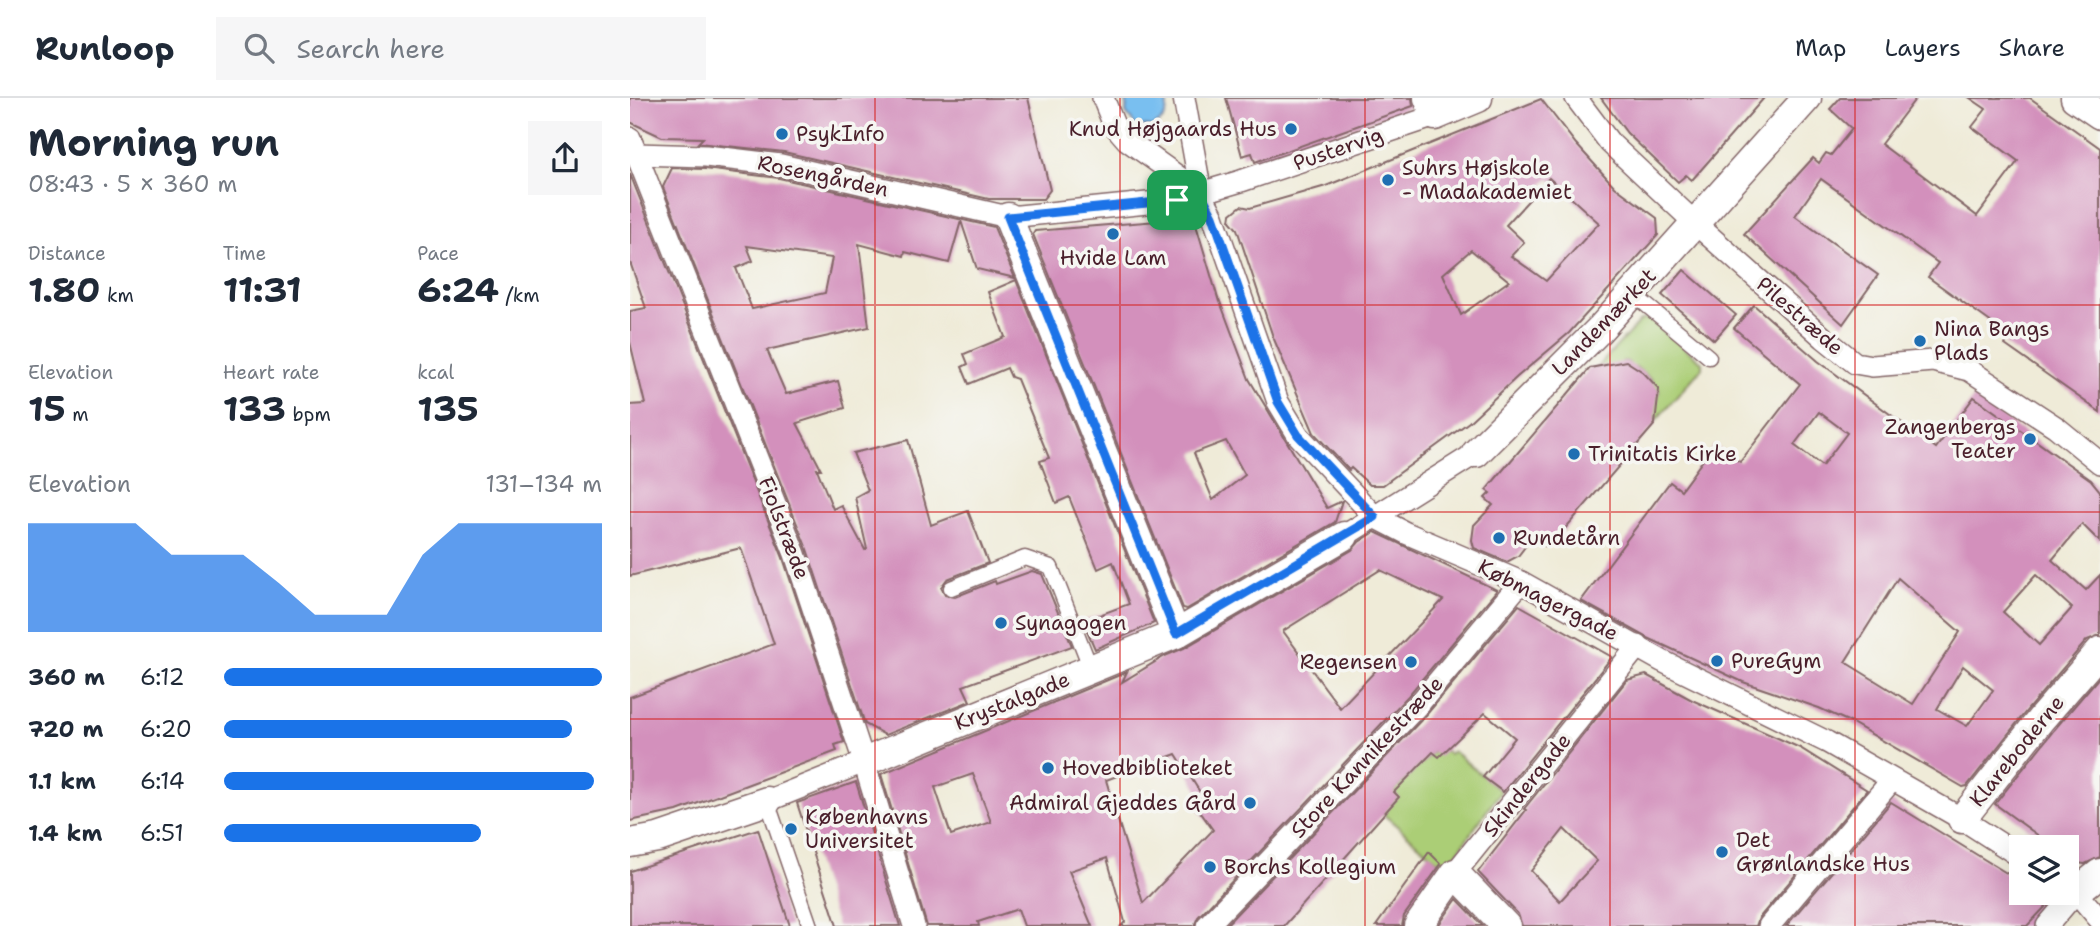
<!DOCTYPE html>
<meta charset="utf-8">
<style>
body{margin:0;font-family:"Shantell Sans",sans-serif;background:#f6f6f7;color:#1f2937;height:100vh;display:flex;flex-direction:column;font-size:26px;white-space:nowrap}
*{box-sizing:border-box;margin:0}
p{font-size:23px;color:#747a83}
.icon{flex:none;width:38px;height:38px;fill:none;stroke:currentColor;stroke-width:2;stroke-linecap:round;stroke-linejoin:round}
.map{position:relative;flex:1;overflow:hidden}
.side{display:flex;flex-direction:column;background:#fff;width:630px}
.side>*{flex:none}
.fabs{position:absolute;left:1379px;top:737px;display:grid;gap:14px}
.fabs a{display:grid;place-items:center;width:70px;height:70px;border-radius:0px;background:#fff;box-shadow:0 7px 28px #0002;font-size:35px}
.pin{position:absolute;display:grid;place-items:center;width:60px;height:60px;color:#fff;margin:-30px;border-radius:14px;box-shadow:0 4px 10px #0006}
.round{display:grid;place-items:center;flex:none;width:74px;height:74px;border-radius:0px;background:#f6f6f7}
.overview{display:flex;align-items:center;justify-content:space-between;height:119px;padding:0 28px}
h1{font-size:38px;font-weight:700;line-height:52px}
.figures{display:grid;grid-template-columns:repeat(3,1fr);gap:10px;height:119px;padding:7px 28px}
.figures div{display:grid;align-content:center}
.figures b{font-size:35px;font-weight:700}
.figures small{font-size:19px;font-weight:400}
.figures p{font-size:19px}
.chart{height:196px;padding:14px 28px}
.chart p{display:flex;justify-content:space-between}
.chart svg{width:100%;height:126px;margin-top:7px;fill:#1a73e8;opacity:.7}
ul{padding:0 28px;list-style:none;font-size:23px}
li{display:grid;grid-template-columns:112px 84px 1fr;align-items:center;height:52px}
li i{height:18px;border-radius:9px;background:#1a73e8}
header{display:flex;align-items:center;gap:42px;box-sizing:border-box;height:98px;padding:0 35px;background:#fff;border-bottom:2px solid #e0e1e3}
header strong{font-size:33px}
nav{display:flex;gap:38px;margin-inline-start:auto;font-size:24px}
.search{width:490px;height:63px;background:#f6f6f7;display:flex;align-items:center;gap:18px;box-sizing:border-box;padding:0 24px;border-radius:0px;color:#747a83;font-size:26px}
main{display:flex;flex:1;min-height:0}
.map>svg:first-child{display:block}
.green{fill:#abce76;stroke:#7a7650;stroke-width:2}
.water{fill:#79bff0;stroke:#626f8e;stroke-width:2}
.building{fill:#d390bc;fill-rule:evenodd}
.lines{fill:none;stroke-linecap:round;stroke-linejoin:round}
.service-casing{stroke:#846668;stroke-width:17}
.pedestrian-casing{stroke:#846668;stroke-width:24}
.minor-casing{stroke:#846668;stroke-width:31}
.service{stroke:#fff;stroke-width:14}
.pedestrian{stroke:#fff;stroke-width:21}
.minor{stroke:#fff;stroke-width:28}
.route-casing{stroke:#fff;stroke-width:14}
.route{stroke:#1a73e8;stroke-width:9}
.grid{fill:none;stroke:#d62828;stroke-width:2;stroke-opacity:0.55}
.poi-dot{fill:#1f6fb2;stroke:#f6f6f2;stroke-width:2.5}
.labels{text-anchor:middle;stroke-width:7;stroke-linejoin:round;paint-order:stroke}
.poi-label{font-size:21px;fill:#4a1f2b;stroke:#f6f6f2;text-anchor:start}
.street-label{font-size:21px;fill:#4a1f2b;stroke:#f6f6f2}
</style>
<header>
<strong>Runloop</strong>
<div class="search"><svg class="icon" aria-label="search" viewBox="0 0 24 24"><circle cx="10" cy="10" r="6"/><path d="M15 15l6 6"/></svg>Search here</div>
<nav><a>Map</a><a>Layers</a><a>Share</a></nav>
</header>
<main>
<section class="side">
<div class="overview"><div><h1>Morning run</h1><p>08:43 · 5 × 360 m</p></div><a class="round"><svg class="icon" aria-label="share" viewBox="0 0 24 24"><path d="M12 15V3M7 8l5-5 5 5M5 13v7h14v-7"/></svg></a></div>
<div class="figures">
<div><p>Distance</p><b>1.80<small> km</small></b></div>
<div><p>Time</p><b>11:31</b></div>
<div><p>Pace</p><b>6:24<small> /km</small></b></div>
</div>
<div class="figures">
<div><p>Elevation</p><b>15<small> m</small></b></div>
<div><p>Heart rate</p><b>133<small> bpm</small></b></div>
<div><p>kcal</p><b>135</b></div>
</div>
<div class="chart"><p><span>Elevation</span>131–134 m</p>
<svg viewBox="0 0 160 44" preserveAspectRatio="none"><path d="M0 44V6L10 6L20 6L30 6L40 17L50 17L60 17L70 27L80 38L90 38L100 38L110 17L120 6L130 6L140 6L150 6L160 6V44z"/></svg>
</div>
<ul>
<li><b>360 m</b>6:12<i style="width:100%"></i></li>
<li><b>720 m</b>6:20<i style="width:92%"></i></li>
<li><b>1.1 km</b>6:14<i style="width:98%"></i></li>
<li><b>1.4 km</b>6:51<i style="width:68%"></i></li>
</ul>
</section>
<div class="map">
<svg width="1470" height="828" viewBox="0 0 1470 828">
<rect width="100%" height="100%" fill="#f6f6f2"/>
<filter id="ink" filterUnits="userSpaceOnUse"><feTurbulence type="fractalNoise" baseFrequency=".0143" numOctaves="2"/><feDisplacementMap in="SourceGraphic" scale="14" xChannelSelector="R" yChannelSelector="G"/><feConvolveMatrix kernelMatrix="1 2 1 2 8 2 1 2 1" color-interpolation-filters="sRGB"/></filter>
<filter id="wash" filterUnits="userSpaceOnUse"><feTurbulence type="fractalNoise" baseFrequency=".00686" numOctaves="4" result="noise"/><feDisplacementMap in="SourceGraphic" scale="28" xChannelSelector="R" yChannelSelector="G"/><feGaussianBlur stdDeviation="1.57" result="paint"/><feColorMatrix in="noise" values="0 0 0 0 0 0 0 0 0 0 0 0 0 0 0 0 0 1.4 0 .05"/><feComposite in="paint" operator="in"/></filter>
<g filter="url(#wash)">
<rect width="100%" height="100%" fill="#efebd8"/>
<!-- green -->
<g class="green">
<polygon points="1019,221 1072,264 1072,270 1026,322 1022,322 1025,295 1029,295 1029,291 1019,286 1022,282 1006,269 1003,273 997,268 999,265 996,263 993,263 994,267 965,272 1011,222"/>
<polygon points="810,647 819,656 823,653 871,693 816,770 753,716 752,705"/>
</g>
<!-- water -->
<path class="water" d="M497,0H535C540,13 535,24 522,29L506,28L496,15Z"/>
<g id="blocks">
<!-- building -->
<g class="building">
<polygon points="0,0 398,0 420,92 413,101 359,101 154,54 68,45 73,40 32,39 0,24"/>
<polygon points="596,0 782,0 783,8 625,64 622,55 612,58"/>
<polygon points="971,0 1134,0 1062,82 1056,77 1048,84 997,35"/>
<polygon points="1210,0 1286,0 1251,46 1347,118 1388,63 1342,29 1356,11 1340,0 1400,0 1470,50 1470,314 1375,247 1380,238 1298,179 1308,165 1191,81 1165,118 1248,177 1213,226 1114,136 1183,60 1189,65 1196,55 1201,57 1222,31 1200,11"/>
<path d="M911,1L946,46L985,89L1027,120L1028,137L939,235L887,279L839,324L753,387H740L721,370L719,372L684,335L643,239L607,131L600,123L601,116L611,108L620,110L696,88ZM919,80L969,125L916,183L881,158L894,144L876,127ZM841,152L879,183L831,217L813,176Z"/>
<path d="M42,70L75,71L149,80L364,129L385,180L347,171L331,123L319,165L275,154L274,158L229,146L239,229L137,252L156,296L208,283L215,310L167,325L191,371H187L203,411L211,407L235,452L237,451L225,399L238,392L223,355L278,342L301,427L338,413L358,465L317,481L311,489L315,497L325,499L365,483L366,486L402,473L412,476L442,548L333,588L340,603L255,637L235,626L177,451L33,89ZM117,148L202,160L195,195L122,211L106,170L123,163Z"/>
<polygon points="0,76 153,460 214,644 205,647 207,653 47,713 0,723 0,599 144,546 111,450 0,478 0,307 15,306 0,244 0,213 16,210 0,164"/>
<path d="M564,120L589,204V201L619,281L697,410L712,403L705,424L557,511L553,510L403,136L405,133ZM596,343L615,377L583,402L564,355Z"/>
<polygon points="1054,172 1106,217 1084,242 1032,197"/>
<polygon points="386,182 524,525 465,551 453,523 499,506 483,464 468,471 439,399 426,405 410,363 419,360 387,281 381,279 377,270 339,286 332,269 338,266 334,256 375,239 358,194"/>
<path d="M1124,207L1188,263L1306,350L1344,299L1461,382L1470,393V444L1452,426L1422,462L1456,492L1470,477V537L1457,542L1398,611L1337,688L1333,689L1222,625L1189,610L1113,584L1018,540L951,503L1040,384L1051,392L1084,347L1110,364L1170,286L1104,230ZM1189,314L1217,335L1192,368L1164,347ZM1406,477L1442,510L1409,547L1373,514ZM1268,480L1330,534L1283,606L1215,564ZM1333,568L1363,592L1337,628L1307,611Z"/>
<polygon points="996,263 1013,274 1029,291 1025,326 921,447 918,445 915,448 904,437 888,458 877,464 844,450 842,442 844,427 863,407 855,400 860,395 856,392 873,372 960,270"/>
<path d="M745,434L867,492L778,598L568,819L564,828H491L495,824L477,760L439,773L462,828H394L388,811L348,824L349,828H297L251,676L497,574L492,584L535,558L554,550L722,452L729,444ZM750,472L813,502L710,610L653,533ZM546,656L573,699L564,705L583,732L513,805L476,682ZM343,676L361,724L321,737L305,689Z"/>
<polygon points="889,507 982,559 873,694 853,679 885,640 855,615 809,659 803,654 764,694 769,699 654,828 595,828 797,616"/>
<path d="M1016,577L1062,602L1170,650L1237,692L1129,820L1126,828H892L888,816L848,774L896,712L894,711L997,582ZM934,731L967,763L930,803L901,773Z"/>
<polygon points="1470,578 1470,759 1455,766 1447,765 1437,758 1437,749 1424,749 1365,706 1424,632"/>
<polygon points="226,684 270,828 207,828 167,705"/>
<polygon points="1261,704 1391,784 1391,794 1406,794 1420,804 1397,828 1156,828"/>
<polygon points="128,731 160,828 0,828 0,773"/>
<polygon points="799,754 811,766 774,818 772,828 746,828"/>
<polygon points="827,801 853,828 808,828"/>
</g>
</g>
</g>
<g filter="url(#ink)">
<use href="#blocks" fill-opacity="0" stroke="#846668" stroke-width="2"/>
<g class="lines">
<!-- service casing -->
<g class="service-casing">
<g id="service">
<polyline points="1003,196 1079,259"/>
<polyline points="321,490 395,460 421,469 461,571"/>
<polyline points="137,703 180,828"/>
</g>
</g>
<!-- pedestrian casing -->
<g class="pedestrian-casing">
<g id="pedestrian">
<polyline points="473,0 484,27 497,42 571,95 583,118 648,304 668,337 745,419 776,435 891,484 1032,563 1197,644 1332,721 1391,759"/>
<polyline points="554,0 571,95"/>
<polyline points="946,0 980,45 1066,126 1194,240 1225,265 1242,268 1303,263 1339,272 1426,329 1470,365"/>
<polyline points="0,40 165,456 234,664 284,828"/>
<polyline points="6,56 76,58 151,67 378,119 547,102 611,83 805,18"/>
<polyline points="714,438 846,355"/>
<polyline points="137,703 234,664"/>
<polyline points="825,775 1008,548"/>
<polyline points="1437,788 1446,794 1470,822"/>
<polyline points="577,828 788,607 891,484"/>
<polyline points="1139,828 1262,682"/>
<polyline points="1417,828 1446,794"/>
</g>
</g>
<!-- minor casing -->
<g class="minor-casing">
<g id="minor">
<polyline points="798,0 805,18 848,0"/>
<polyline points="1445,0 1470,17"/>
<polyline points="378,119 546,536"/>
<polyline points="846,355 970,231 1177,0"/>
<polyline points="234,664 546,536 714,438"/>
<polyline points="1332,721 1411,621 1470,553"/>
<polyline points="0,745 28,740 137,703"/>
<polyline points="1446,794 1470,775"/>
<polyline points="788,828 825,775 876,828"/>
</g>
</g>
<!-- service -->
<use href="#service" class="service"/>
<!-- pedestrian -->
<use href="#pedestrian" class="pedestrian"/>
<!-- minor -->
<use href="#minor" class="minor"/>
</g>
</g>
<g class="lines" filter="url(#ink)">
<!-- route casing -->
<g class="route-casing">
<polygon id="route" points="571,95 583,118 648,304 668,337 745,419 546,536 378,119 547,102"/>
</g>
<!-- route -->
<use href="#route" class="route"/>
</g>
<!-- grid -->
<path class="grid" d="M245,0V828M490,0V828M735,0V828M980,0V828M1225,0V828M0,207H1470M0,414H1470M0,621H1470"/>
<!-- markers -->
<g class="poi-dot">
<circle cx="661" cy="31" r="7"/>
<circle cx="152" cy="36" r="7"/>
<circle cx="758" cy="82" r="7"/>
<circle cx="483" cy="136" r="7"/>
<circle cx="1290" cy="243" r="7"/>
<circle cx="1400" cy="341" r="7"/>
<circle cx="944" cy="356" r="7"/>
<circle cx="869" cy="440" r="7"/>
<circle cx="371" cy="525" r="7"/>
<circle cx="1087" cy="563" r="7"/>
<circle cx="781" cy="564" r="7"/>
<circle cx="418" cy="670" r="7"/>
<circle cx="620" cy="705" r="7"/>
<circle cx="161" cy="731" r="7"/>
<circle cx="1092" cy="754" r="7"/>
<circle cx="580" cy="769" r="7"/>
</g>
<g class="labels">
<!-- poi labels -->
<g class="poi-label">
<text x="647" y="38" text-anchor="end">Knud Højgaards Hus</text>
<text x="166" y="43">PsykInfo</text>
<text x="772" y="77">Suhrs Højskole<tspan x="772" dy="24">- Madakademiet</tspan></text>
<text x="483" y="167" text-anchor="middle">Hvide Lam</text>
<text x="1304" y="238">Nina Bangs<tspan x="1304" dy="24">Plads</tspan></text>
<text x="1386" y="336" text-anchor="end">Zangenbergs<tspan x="1386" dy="24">Teater</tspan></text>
<text x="958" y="363">Trinitatis Kirke</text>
<text x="883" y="447">Rundetårn</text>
<text x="385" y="532">Synagogen</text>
<text x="1101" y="570">PureGym</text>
<text x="767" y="571" text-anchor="end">Regensen</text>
<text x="432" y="677">Hovedbiblioteket</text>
<text x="606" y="712" text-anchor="end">Admiral Gjeddes Gård</text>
<text x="175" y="726">Københavns<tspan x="175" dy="24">Universitet</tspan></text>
<text x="1106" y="749">Det<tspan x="1106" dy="24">Grønlandske Hus</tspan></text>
<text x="594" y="776">Borchs Kollegium</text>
</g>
<!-- street labels -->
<g class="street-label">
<text transform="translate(708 51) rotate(-19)" y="7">Pustervig</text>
<text transform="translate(193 78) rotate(12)" y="7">Rosengården</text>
<text transform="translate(1170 218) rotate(41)" y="7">Pilestræde</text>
<text transform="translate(974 224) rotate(-46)" y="7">Landemærket</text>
<text transform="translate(154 430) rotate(69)" y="7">Fiolstræde</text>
<text transform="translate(918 502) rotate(27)" y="7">Købmagergade</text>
<text transform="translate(382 603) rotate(-22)" y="7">Krystalgade</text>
<text transform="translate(1387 653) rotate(-51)" y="7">Klareboderne</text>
<text transform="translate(737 659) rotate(-47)" y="7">Store Kannikestræde</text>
<text transform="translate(897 687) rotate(-51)" y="7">Skindergade</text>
</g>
</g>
</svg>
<div class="fabs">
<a><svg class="icon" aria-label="layers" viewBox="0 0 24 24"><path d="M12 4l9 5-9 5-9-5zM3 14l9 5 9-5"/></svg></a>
</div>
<div class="pin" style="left:547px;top:102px;background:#1e9e55"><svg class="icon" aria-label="arrive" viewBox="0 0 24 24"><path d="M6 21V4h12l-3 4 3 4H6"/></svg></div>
</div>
</main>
